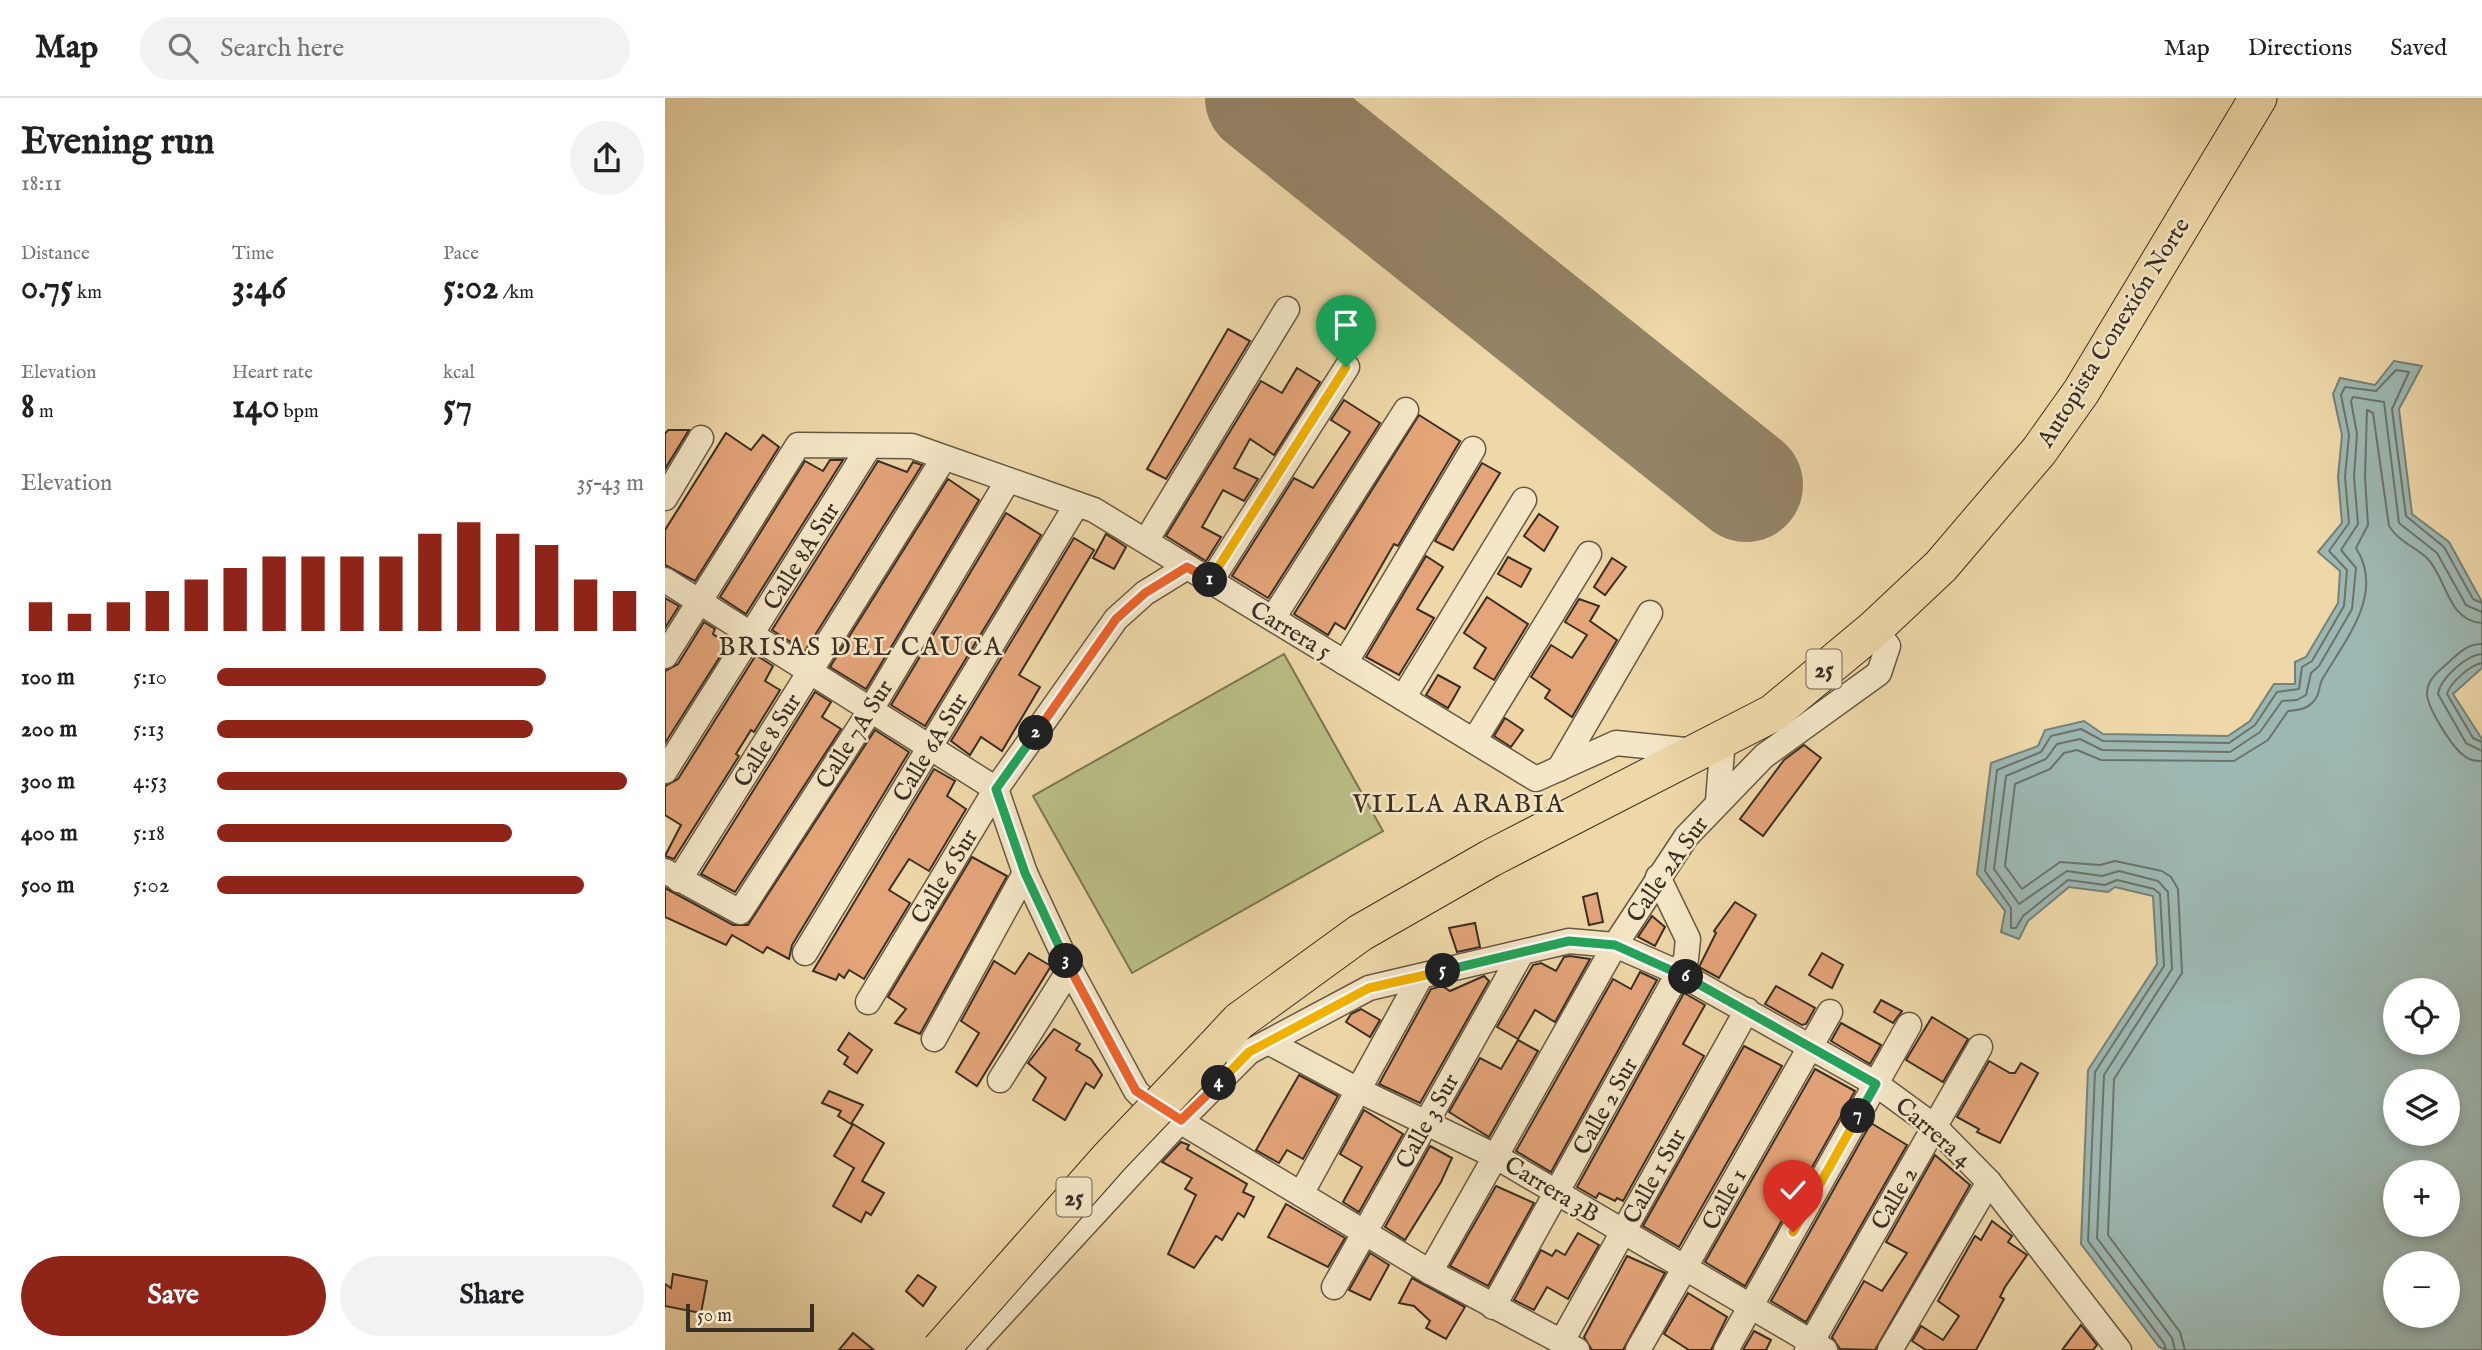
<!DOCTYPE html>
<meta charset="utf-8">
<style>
body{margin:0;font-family:"IM FELL English",serif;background:#f2f2f2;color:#202124;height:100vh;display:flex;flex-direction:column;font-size:26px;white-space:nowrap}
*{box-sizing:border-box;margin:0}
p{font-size:23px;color:#757577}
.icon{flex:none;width:38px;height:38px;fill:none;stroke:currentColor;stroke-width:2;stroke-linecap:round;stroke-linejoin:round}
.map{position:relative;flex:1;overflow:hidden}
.details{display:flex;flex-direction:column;background:#fff;width:665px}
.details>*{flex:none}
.buttons{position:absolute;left:1718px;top:880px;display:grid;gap:14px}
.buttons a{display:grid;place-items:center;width:77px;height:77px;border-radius:50%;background:#fff;box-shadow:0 4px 10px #0003;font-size:35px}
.scale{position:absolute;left:21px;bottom:18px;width:128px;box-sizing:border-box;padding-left:7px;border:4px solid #3a2e24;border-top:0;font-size:19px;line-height:24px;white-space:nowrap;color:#3a2e24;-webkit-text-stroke:5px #f4e6c6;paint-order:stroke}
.pin{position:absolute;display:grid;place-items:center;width:60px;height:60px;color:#fff;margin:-72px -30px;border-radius:50% 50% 50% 0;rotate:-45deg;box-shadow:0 0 7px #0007}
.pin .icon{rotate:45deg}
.km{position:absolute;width:35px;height:35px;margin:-18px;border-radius:50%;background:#222;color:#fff;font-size:19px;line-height:35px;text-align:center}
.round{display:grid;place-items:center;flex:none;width:74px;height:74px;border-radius:37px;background:#f2f2f2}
.overview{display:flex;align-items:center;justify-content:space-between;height:119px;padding:0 21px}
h1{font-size:38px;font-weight:700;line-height:52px}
.metrics{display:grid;grid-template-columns:repeat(3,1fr);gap:10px;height:119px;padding:7px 21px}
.metrics div{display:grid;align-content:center}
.metrics b{font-size:35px;font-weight:700}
.metrics small{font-size:19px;font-weight:400}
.metrics p{font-size:19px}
.chart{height:196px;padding:14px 21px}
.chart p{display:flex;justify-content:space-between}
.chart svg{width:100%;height:126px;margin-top:7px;stroke:#8f2418;stroke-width:6}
.button{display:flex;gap:14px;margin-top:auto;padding:14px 21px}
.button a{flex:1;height:80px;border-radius:42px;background:#8f2418;color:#fff;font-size:28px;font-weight:700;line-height:80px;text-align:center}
.button a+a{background:#f2f2f2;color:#202124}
ul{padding:0 21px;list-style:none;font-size:23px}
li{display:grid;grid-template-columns:112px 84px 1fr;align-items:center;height:52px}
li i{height:18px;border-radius:9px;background:#8f2418}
header{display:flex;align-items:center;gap:42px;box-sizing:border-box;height:98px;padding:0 35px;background:#fff;border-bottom:2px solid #e0e0e0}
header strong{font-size:33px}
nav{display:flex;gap:38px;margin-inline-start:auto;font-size:24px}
.search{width:490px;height:63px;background:#f2f2f2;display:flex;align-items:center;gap:18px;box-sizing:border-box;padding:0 24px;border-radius:38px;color:#757577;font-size:26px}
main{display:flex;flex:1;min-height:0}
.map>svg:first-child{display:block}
.green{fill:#babe86;stroke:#7a7655;stroke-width:2}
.water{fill:#9db8b2;stroke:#758179;stroke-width:2;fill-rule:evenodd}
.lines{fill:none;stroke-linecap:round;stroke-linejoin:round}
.shore{stroke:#6c736b;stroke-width:2}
.runway{stroke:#948366;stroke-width:114}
.building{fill:#e3a478;stroke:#3a2e24;stroke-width:2}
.minor-casing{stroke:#675845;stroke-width:27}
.highway-casing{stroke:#3a2e24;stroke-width:39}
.minor{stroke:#f4e6c6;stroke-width:24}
.highway{stroke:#eed8a8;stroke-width:37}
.highway-bridge-casing{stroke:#3a2e24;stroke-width:39;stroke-linecap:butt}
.highway-bridge{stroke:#eed8a8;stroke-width:37}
.split-1-casing{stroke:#fff;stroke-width:14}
.split-2-casing{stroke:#fff;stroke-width:14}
.split-3-casing{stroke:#fff;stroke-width:14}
.split-4-casing{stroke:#fff;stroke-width:14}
.split-5-casing{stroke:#fff;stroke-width:14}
.split-6-casing{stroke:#fff;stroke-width:14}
.split-7-casing{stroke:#fff;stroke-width:14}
.split-8-casing{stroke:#fff;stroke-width:14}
.split-1{stroke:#f5b400;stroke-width:9}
.split-2{stroke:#f0652b;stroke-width:9}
.split-3{stroke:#22a559;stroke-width:9}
.split-4{stroke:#f0652b;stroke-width:9}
.split-5{stroke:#f5b400;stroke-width:9}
.split-6{stroke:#22a559;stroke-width:9}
.split-7{stroke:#22a559;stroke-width:9}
.split-8{stroke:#f5b400;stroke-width:9}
.labels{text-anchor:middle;stroke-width:5;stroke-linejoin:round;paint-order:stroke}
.shield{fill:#f4e6c6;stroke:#726555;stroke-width:2}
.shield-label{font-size:23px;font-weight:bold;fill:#3a2e24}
.street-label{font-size:24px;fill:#3a2e24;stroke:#f4e6c6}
.neighbourhood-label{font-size:26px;letter-spacing:2px;fill:#3a2e24;stroke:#f4e6c6}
</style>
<header>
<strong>Map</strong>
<div class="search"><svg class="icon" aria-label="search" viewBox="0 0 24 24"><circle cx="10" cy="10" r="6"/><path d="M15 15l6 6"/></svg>Search here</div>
<nav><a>Map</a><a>Directions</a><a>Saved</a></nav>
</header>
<main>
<section class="details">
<div class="overview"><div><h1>Evening run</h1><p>18:11</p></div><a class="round"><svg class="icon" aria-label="share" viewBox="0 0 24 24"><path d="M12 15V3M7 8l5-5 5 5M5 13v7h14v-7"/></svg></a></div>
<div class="metrics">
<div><p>Distance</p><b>0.75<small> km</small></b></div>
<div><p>Time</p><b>3:46</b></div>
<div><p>Pace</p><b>5:02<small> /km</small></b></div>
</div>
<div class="metrics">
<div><p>Elevation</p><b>8<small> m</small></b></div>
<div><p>Heart rate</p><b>140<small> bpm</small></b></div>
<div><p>kcal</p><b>57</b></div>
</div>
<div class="chart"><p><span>Elevation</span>35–43 m</p>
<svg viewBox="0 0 160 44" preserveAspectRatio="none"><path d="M5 44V34M15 44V38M25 44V34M35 44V30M45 44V26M55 44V22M65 44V18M75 44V18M85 44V18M95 44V18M105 44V10M115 44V6M125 44V10M135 44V14M145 44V26M155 44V30"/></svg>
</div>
<ul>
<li><b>100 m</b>5:10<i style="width:77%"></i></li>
<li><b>200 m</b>5:13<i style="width:74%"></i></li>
<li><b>300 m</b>4:53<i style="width:96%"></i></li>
<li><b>400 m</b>5:18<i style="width:69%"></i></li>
<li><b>500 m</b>5:02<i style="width:86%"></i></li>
</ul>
<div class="button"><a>Save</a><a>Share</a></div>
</section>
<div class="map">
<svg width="1817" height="1252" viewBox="0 0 1817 1252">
<rect width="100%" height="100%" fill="#eed8a8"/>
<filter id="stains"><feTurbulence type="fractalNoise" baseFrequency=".00286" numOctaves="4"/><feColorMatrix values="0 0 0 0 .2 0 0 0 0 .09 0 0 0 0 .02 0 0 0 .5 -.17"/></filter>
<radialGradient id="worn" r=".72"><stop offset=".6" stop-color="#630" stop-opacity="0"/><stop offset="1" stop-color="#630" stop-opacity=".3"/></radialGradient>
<!-- green -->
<polygon class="green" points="619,556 718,733 467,875 368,698"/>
<!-- water -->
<path class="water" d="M1729,263L1757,268L1734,311L1747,416L1784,444L1817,504V570L1788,596L1817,641V1252H1501L1494,1249L1416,1146L1423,972L1492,866L1488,798L1450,789L1443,794L1404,789L1363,823L1354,841L1336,834L1340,813L1312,776L1326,665L1373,648L1380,632L1419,623L1438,636L1563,638L1585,623L1609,586H1630V564L1641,559L1673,505L1675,473L1653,454L1677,425L1673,379L1677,337L1668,296L1675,280L1710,287ZM1731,892H1783V945H1731ZM1731,984H1783V1036H1731ZM1731,1074H1783V1127H1731ZM1731,1166H1783V1218H1731Z"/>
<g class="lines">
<!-- shore -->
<g class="shore">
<path d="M1817,546C1802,546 1795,554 1784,564C1775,572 1763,580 1762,594C1761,608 1786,647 1797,656C1803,662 1809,663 1817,663"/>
<path d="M1817,556C1801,557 1775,581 1773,596L1801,645L1817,653"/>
<path d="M1817,565C1805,567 1785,585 1782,596L1808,640L1817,644"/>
<polyline points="1501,1252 1499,1245 1423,1143 1430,974 1499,868 1495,796 1489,791 1452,782 1440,787 1403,782 1358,818 1351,830 1346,830 1346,810 1320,773 1332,672 1376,654 1386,638 1416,631 1438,643 1564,645 1590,627 1612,594 1634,591 1637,569 1647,563 1679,508 1682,472 1664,453 1684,425 1680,379 1684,337 1676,297 1680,289 1711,293 1731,272 1744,274 1727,311 1741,418 1779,449 1808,501 1817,505"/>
<polyline points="1510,1252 1507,1240 1432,1140 1439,977 1507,871 1503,794 1493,783 1454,773 1437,778 1402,773 1354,806 1329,771 1341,678 1381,661 1392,646 1415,641 1437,652 1565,654 1595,634 1617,603 1632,602 1641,597 1646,575 1654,568 1687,511 1691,470 1676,452 1693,426 1689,379 1692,336 1686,303 1688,299 1719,304 1734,425 1772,455 1801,507 1817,514"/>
<path d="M1520,1252L1515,1234L1443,1137L1449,981L1517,875L1513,791L1506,779L1497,773L1450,763L1435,767L1395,764L1357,791L1340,768L1350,686L1385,671L1399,655L1412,652L1436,662L1569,663L1603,642L1623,613C1632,612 1641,612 1648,604C1656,597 1653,587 1658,580C1681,541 1720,495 1691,450L1703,427L1700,379L1702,312L1708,315L1724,428C1733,443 1750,449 1762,460C1782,480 1782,523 1817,525"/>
</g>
<!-- runway -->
<polyline class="runway" points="597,0 1081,387"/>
</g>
<!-- building -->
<g class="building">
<polygon points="563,231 585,243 501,381 482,371"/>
<polygon points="632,270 655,284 609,357 585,341 569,370 593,381 579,403 558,392 537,429 556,439 541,463 501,438 596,283 617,295"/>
<polygon points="679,302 715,325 603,500 567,478 629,380 648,390 685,334 666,322"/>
<polygon points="754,317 795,343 733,448 729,446 680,531 670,525 663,537 629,516"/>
<polygon points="3,332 24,332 0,371 0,336"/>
<polygon points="61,335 86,352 98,337 114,349 30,483 0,467 0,432"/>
<polygon points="165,362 178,362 81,516 55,499 140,363 158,373"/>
<polygon points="213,363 242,374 248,364 257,367 140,553 107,532"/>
<polygon points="817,365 835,375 788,452 770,443"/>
<polygon points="283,381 314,402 201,591 165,569"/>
<polygon points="341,415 376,437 260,628 226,607"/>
<polygon points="874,416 893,429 879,453 859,438"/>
<polygon points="441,436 461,449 449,471 428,460"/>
<polygon points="409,440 429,452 354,577 375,589 337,653 316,639 305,657 286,643"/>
<polygon points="761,458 778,469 752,511 769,520 734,577 701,559"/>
<polygon points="843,459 866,471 856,489 833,476"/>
<polygon points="947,460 961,469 940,497 929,489"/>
<polygon points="822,499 863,526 829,582 809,570 821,550 799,535"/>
<polygon points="0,500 14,508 0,530"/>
<polygon points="914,501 934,508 925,523 952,542 907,619 880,600 885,592 866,579 886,547 907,560 922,537 900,524"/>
<polygon points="39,524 50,531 48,536 63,546 0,645 0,573 13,566"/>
<polygon points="91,557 108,568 100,583 115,592 89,634 86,632 71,656 74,658 9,761 0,758 16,727 0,717 0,688 13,681"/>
<polygon points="773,577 795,589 783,610 761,597"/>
<polygon points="150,594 166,604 157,619 176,631 70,794 36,776"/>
<polygon points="840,620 858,632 846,649 829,638"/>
<polygon points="210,632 244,654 127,847 124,861 102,849 98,855 67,837 61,847 0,819 0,790 68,827 83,827"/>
<polygon points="1139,647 1156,660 1098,738 1075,721 1119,662"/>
<polygon points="269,671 290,683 282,698 301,711 264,773 244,761 224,792 245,805 199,881 184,872 179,880 174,876 171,882 148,873"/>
<polygon points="307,759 342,778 255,936 230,925 241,911 223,899"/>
<polygon points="932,795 938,824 924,827 918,799"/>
<polygon points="1070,804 1091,817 1054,880 1034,869 1051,835 1049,833"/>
<polygon points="987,818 1000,829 990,848 973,839"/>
<polygon points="810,825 815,849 792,854 784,830"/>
<polygon points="364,855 386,868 312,988 291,974 314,935 296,923 329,863 350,876"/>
<polygon points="1157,855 1178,867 1167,890 1144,877"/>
<polygon points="905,858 925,861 890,924 870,912 853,941 832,929 868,867 876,865 891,873 899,859"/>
<polygon points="975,874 992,882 886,1074 851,1053 948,881 966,891"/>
<polygon points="819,878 824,883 755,1005 714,986 766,891 777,888 785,893"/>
<polygon points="1111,888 1150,910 1141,926 1137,927 1100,906"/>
<polygon points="1019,895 1040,907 1018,946 1039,958 958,1103 952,1100 950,1103 934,1095 931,1100 912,1089"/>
<polygon points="1216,902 1237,913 1228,925 1209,914"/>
<polygon points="696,911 715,922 705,939 681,924 686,916"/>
<polygon points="1267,919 1303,941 1278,984 1241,962"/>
<polygon points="1176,925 1216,947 1205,966 1166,943"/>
<polygon points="389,931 415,946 411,952 426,961 437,977 429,990 421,985 400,1022 368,1002 381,980 363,965"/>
<polygon points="184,935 207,952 192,975 179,966 183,959 173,952"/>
<polygon points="853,942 873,953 824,1039 784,1014 815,960 836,971"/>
<polygon points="1079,948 1117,968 1014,1149 978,1128"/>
<polygon points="1324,963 1345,975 1350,975 1356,965 1373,975 1335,1045 1312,1034 1314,1031 1292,1019"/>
<polygon points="1150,971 1190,993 1080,1188 1040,1164"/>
<polygon points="634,977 673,998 638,1061 622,1052 614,1065 591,1052"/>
<polygon points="164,993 198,1007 186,1026 173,1018 176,1013 157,1005"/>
<polygon points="699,1012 738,1036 694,1114 678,1104 697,1069 675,1056"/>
<polygon points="1206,1025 1242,1047 1141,1224 1106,1203"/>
<polygon points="188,1026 219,1045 197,1083 219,1095 206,1117 201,1114 196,1124 168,1108 189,1070 169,1058"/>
<polygon points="516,1044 524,1047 522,1051 582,1086 578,1094 589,1099 579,1119 573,1115 557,1142 551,1138 529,1170 503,1156 531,1097 520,1091 527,1080 497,1064"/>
<polygon points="765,1048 787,1060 776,1084 740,1142 720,1129"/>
<polygon points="1270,1057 1305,1087 1210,1252 1175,1251 1167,1239 1199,1183 1217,1193 1242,1155 1221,1144"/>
<polygon points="831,1088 869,1105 823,1188 785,1168"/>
<polygon points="621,1106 680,1140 663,1169 603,1139"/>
<polygon points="1327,1123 1347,1138 1343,1144 1362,1157 1340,1189 1335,1199 1339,1201 1311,1252 1261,1252 1247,1243 1256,1228 1278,1242 1294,1218 1273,1203 1310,1138 1316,1142"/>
<polygon points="913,1135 934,1147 903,1201 882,1189 869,1212 849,1202 876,1152 887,1158 891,1152 900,1157"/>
<polygon points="705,1155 724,1167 705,1202 684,1192"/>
<polygon points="962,1158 1000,1175 958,1252 927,1252 919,1239"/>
<polygon points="8,1176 42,1183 36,1215 0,1208 0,1186 6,1190"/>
<polygon points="253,1177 271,1189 258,1208 241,1193"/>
<polygon points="747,1180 800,1209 781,1241 761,1230 765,1223 749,1208 734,1205"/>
<polygon points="1023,1195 1062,1219 1046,1252 1024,1252 999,1236"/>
<polygon points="1416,1227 1432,1247 1428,1252 1397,1252"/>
<polygon points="1089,1233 1106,1242 1101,1252 1078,1252"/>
<polygon points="188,1235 209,1252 174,1252"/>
</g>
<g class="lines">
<!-- minor casing -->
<g class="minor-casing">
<g id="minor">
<polyline points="0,400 36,340"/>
<polyline points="481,443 622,211"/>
<polyline points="0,482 331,691 360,775 405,871 471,993 480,1002 765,1174 912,1252"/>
<polyline points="546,483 682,269"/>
<polyline points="608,520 741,312"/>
<polyline points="0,558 133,347 247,348 429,412 871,681 951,645 1030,653"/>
<polyline points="680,565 808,351"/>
<polyline points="738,600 859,402"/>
<polyline points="809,643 924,456"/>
<polyline points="894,671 985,515"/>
<polyline points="0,673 204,349"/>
<polyline points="1053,703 1058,641"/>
<polyline points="0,773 75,814 205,613 342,384"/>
<polyline points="14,782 279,360"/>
<polyline points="140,855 412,406"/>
<polyline points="203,904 331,691 451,521 480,495 522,469"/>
<polyline points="269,941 360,775"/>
<polyline points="605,945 693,992 830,1058 1160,1252"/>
<polyline points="335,982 405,871"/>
<polyline points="636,1096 756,878"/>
<polyline points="765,1174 950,847 1021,739 1099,658 1214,575 1223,548 1209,531"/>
<polyline points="669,1189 856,856"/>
<polyline points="828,1209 1021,861 1023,841 993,779"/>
<polyline points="897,1243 1082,912"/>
<polyline points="304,1252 516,1022 584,954 704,890 904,843 950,847 1014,875 1211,986 1270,1029 1324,1084 1454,1252"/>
<polyline points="973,1252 1165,914"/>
<polyline points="1061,1252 1244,927"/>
<polyline points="1142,1252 1315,949"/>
<polyline points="1225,1252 1324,1084"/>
</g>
</g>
<!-- highway casing -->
<g class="highway-casing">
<polyline id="highway" points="548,951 574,923 695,835 826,760 1108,615 1209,531 1276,468 1374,353 1416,294 1593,0"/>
</g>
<!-- minor -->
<use href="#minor" class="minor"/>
<!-- highway -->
<use href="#highway" class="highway"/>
<!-- highway-bridge casing -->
<g class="highway-bridge-casing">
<polyline id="highway-bridge" points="275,1252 444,1060 548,951"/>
</g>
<!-- highway-bridge -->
<use href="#highway-bridge" class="highway-bridge"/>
</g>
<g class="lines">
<!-- split-1 casing -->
<g class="split-1-casing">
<polyline id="split-1" points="545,482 681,269"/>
</g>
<!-- split-2 casing -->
<g class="split-2-casing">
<polyline id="split-2" points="371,635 451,521 480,495 522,469 545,482"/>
</g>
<!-- split-3 casing -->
<g class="split-3-casing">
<polyline id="split-3" points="371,635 331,691 360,775 401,863"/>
</g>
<!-- split-4 casing -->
<g class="split-4-casing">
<polyline id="split-4" points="401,863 471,993 516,1022 554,985"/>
</g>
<!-- split-5 casing -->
<g class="split-5-casing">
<polyline id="split-5" points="554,985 584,954 704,890 778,873"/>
</g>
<!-- split-6 casing -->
<g class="split-6-casing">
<polyline id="split-6" points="778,873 904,843 950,847 1021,879"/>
</g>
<!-- split-7 casing -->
<g class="split-7-casing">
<polyline id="split-7" points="1021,879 1211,986 1193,1018"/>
</g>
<!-- split-8 casing -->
<g class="split-8-casing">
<polyline id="split-8" points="1128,1134 1193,1018"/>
</g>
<!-- split-1 -->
<use href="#split-1" class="split-1"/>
<!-- split-2 -->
<use href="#split-2" class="split-2"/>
<!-- split-3 -->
<use href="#split-3" class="split-3"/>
<!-- split-4 -->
<use href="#split-4" class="split-4"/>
<!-- split-5 -->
<use href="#split-5" class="split-5"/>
<!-- split-6 -->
<use href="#split-6" class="split-6"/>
<!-- split-7 -->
<use href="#split-7" class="split-7"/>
<!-- split-8 -->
<use href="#split-8" class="split-8"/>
</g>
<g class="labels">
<!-- shield labels -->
<g class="shield">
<rect x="1141.5" y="551.5" width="35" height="39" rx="5"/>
<rect x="391.5" y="1079.5" width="35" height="39" rx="5"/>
</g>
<g class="shield-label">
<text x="1159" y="579">25</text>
<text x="409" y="1107">25</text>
</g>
<!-- street labels -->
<g class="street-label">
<text transform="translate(1448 234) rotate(-58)" y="8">Autopista Conexión Norte</text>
<text transform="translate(136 458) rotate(-58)" y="8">Calle 8A Sur</text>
<text transform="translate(626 532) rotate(31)" y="8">Carrera 5</text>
<text transform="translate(189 636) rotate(-58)" y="8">Calle 7A Sur</text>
<text transform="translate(102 642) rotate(-58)" y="8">Calle 8 Sur</text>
<text transform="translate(265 649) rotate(-59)" y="8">Calle 6A Sur</text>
<text transform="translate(1002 771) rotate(-55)" y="8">Calle 2A Sur</text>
<text transform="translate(279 778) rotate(-59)" y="8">Calle 6 Sur</text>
<text transform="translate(940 1008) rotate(-61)" y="8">Calle 2 Sur</text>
<text transform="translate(762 1023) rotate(-61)" y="8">Calle 3 Sur</text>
<text transform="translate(1269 1034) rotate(41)" y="8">Carrera 4</text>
<text transform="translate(989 1078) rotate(-61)" y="8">Calle 1 Sur</text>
<text transform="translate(887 1091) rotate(31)" y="8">Carrera 3B</text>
<text transform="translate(1229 1100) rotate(-60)" y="8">Calle 2</text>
<text transform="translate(1059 1101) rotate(-61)" y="8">Calle 1</text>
</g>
<!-- neighbourhood labels -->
<g class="neighbourhood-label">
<text x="196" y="557">BRISAS DEL CAUCA</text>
<text x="794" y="714">VILLA ARABIA</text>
</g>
</g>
<rect width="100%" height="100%" filter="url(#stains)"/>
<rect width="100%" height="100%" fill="url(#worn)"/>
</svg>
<div class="buttons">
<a><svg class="icon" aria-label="locate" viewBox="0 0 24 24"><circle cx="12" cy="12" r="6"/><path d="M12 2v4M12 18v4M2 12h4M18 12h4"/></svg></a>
<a><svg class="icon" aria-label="layers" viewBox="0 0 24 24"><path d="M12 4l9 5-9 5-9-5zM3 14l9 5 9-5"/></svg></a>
<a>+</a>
<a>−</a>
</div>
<div class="scale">50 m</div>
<div class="pin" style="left:681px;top:269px;background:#1e9e55"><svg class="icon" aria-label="arrive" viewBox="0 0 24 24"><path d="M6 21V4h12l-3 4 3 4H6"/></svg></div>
<div class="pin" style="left:1128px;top:1134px;background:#d93025"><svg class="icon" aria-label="check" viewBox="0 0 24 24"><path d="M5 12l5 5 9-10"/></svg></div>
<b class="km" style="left:545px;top:482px">1</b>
<b class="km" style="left:371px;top:635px">2</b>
<b class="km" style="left:401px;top:863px">3</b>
<b class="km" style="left:554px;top:985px">4</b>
<b class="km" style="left:778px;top:873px">5</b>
<b class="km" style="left:1021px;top:879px">6</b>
<b class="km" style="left:1193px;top:1018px">7</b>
</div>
</main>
